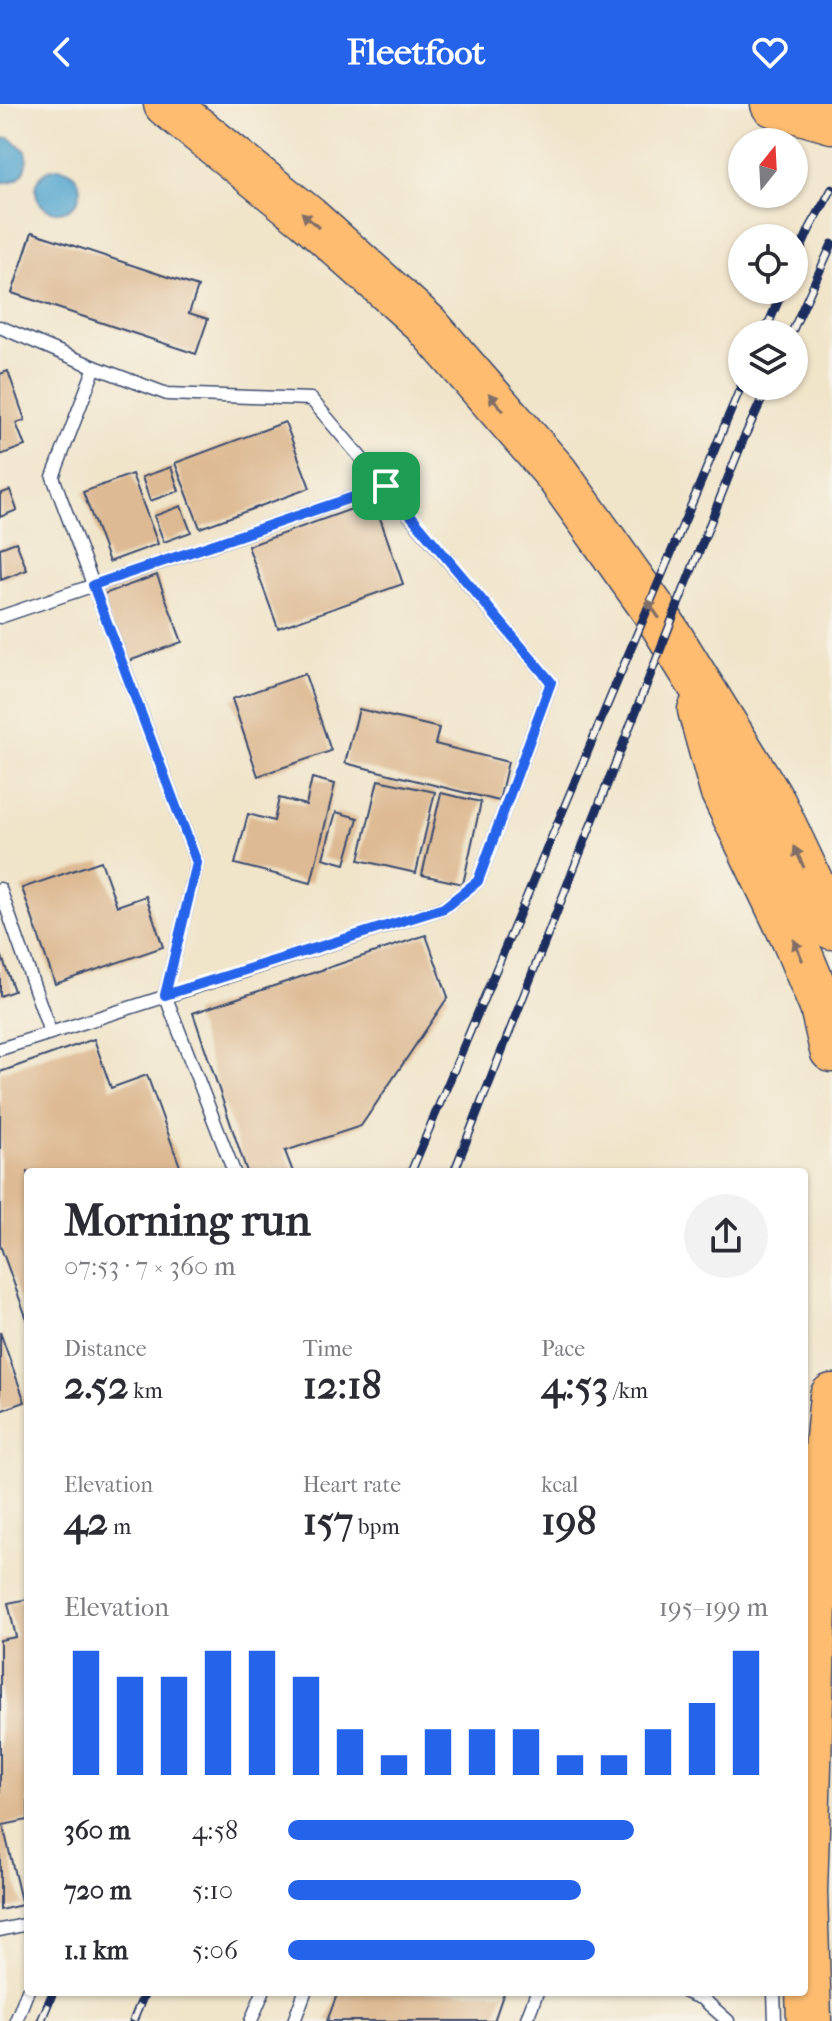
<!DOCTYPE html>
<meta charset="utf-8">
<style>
body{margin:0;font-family:"IM FELL French Canon",serif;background:#f2f2f3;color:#2b2b33;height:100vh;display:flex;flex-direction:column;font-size:30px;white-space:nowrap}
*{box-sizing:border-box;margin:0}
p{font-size:26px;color:#7c7c81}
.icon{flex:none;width:44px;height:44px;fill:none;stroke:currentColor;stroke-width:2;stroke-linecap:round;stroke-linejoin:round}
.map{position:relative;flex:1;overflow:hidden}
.details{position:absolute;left:24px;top:1064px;width:784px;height:828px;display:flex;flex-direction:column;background:#fff;border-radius:8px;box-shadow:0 2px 6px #0004}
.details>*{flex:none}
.needle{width:52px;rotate:18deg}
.tools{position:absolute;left:728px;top:24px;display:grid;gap:16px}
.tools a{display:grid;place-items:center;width:80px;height:80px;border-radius:50%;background:#fff;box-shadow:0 2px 6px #0004;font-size:40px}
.pin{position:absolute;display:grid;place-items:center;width:68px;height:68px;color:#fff;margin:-34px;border-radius:16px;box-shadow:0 4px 12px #0006}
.round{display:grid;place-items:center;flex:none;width:84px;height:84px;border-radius:42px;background:#f2f2f3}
.head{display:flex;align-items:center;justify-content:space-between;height:136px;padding:0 40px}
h1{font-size:44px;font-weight:700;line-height:60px}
.metrics{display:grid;grid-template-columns:repeat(3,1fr);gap:12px;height:136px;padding:8px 40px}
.metrics div{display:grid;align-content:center}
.metrics b{font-size:40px;font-weight:700}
.metrics small{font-size:22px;font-weight:400}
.metrics p{font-size:22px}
.chart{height:224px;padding:16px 40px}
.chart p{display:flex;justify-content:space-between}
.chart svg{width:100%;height:144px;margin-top:8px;stroke:#2563eb;stroke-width:6}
ul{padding:0 40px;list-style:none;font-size:26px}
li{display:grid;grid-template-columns:128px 96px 1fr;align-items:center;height:60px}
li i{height:20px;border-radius:10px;background:#2563eb}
header{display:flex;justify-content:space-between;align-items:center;height:104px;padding:0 40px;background:#2563eb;color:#fff;font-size:36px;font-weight:700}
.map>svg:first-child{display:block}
.water{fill:#53a6ce;stroke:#376a96;stroke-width:2}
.building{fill:#ddba93}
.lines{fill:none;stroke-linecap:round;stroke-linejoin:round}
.service-casing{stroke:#3b4a6e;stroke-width:15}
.motorway-casing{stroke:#3b4a6e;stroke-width:47}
.service{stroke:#fff;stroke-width:12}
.motorway{stroke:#fdbc70;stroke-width:44}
.rail-casing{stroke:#1b2f5e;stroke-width:9}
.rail{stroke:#f7f3e8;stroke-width:6;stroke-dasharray:18;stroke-linecap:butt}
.oneway{fill:#816e66}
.route-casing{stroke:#fff;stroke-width:16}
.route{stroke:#2563eb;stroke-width:10}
</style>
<header><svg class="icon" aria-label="back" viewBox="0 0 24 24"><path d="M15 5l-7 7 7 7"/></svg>Fleetfoot<svg class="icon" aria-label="heart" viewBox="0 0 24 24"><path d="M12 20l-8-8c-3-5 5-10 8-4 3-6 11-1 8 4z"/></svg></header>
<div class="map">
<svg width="832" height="1917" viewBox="0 0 832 1917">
<rect width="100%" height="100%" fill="#f7f3e8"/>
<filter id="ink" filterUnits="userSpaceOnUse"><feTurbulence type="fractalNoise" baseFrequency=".0125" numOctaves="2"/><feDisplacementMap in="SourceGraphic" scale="16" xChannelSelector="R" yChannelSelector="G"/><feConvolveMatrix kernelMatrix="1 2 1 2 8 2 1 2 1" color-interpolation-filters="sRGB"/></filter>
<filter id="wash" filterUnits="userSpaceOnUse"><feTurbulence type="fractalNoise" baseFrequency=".006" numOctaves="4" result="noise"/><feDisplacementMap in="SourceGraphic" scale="32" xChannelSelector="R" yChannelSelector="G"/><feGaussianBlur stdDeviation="1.8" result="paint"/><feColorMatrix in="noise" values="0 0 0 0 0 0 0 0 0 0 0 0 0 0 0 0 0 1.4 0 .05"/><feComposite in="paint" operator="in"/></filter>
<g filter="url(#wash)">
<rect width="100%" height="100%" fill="#f0e4c9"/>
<!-- water -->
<g class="water">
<path d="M10,34L26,47C31,65 20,80 0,78V35Z"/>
<circle cx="58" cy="86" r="22"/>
</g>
<g id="blocks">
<!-- building -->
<g class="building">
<polygon points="32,128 198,183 189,209 208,215 196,250 12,189"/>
<polygon points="8,267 25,316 16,319 25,342 0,351 0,270"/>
<polygon points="285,318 310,384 200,424 175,359"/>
<polygon points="171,363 179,387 150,397 142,373"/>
<polygon points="132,370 158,440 109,458 83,388"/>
<polygon points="10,386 17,406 0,413 0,390"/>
<polygon points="374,397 403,480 278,524 248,442"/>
<polygon points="181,402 191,428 164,438 154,412"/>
<polygon points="16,438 27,466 1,476 0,444"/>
<polygon points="157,471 182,538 126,558 101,491"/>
<polygon points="305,570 331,647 258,672 232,595"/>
<polygon points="359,605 439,624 435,640 508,658 499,697 345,659"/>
<polygon points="312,674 335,680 311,779 235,760 248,710 274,717 279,694 306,701"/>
<polygon points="378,676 435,688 416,769 359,756"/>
<polygon points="441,689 481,698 463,780 422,771"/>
<polygon points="336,708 358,714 345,760 323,754"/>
<polygon points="101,757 117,802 146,792 163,843 55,880 22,784"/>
<polygon points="426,831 448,893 361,1022 285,1047 293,1068 247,1068 193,909"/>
<polygon points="0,847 14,887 0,892"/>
<polygon points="94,935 111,984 147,971 182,1068 28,1068 28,1218 0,1141 0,968"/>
<polygon points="0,1228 25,1298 0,1307"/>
<polygon points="28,1495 28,1716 3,1721 22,1801 0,1806 0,1536 16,1533 8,1499"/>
<polygon points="338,1888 504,1888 494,1917 327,1917"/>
</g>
</g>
</g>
<g filter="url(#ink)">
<use href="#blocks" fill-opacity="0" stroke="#3b4a6e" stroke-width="2"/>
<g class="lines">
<!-- service casing -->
<g class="service-casing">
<g id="service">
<polyline points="0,223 95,263 167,290 311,295 551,578 478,777 444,804 0,945"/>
<polyline points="95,263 53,373 197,759 165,891 234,1068"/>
<polyline points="0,513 386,382"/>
<polyline points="0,785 50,928"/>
<polyline points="0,1826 28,1820"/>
<polyline points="685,1888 703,1895 728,1917"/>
<polyline points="774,1888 775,1917"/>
<polyline points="16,1917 28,1886"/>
<polyline points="251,1917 263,1888"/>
<polyline points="294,1917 305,1888"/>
<polyline points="526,1917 537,1888"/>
</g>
</g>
<!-- motorway casing -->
<g class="motorway-casing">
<g id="motorway">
<polyline points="166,0 308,114 426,220 556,369 653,505 774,700 832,823"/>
<polyline points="773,0 832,17"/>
<polyline points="700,606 722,686 794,836 822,903 832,946"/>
<polyline points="809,1917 805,1788 815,1470 832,1292"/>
</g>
</g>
<!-- service -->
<use href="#service" class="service"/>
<!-- motorway -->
<use href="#motorway" class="motorway"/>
<!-- rail casing -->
<g class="rail-casing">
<g id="rail">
<polyline points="794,160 810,124 832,85"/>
<polyline points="764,230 783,186"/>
<polyline points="791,230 832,140"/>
<polyline points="411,1068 742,280"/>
<polyline points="454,1068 743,336 768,282"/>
<polyline points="41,1917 53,1888"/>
<polyline points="133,1917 145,1888"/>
</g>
</g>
<!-- rail -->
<use href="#rail" class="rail"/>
</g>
<!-- one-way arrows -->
<defs><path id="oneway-solid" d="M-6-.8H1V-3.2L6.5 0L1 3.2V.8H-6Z" transform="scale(2)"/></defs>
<g class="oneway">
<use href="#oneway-solid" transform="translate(310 116) rotate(-138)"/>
<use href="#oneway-solid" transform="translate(496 298) rotate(-130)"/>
<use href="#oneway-solid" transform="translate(653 505) rotate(-124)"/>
<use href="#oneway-solid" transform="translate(799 753) rotate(-115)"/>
<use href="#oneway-solid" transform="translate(798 846) rotate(-113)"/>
</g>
</g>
<g class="lines" filter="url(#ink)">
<!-- route casing -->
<g class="route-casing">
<polygon id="route" points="386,382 551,578 478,777 444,804 165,891 197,759 93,481"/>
</g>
<!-- route -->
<use href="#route" class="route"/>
</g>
</svg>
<div class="tools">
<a><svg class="needle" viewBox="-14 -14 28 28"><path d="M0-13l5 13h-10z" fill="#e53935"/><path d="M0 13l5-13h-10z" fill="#7c7c81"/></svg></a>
<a><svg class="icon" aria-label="locate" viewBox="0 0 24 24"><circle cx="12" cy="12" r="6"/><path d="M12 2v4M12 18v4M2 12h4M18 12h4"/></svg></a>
<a><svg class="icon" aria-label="layers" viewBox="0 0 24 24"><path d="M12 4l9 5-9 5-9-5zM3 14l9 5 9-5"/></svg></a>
</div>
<div class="pin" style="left:386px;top:382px;background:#1e9e55"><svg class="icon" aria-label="arrive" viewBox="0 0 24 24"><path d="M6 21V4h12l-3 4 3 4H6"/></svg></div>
<section class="details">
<div class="head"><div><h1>Morning run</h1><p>07:53 · 7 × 360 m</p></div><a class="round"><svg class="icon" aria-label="share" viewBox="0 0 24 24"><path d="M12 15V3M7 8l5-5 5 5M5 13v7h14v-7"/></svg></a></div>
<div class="metrics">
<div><p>Distance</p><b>2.52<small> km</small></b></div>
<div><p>Time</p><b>12:18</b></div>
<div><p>Pace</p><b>4:53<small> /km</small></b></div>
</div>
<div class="metrics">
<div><p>Elevation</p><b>42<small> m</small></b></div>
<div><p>Heart rate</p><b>157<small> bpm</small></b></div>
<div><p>kcal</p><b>198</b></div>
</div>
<div class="chart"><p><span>Elevation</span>195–199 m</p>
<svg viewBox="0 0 160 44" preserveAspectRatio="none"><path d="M5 44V6M15 44V14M25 44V14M35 44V6M45 44V6M55 44V14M65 44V30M75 44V38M85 44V30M95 44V30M105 44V30M115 44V38M125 44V38M135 44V30M145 44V22M155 44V6"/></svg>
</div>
<ul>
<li><b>360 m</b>4:58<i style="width:72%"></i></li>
<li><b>720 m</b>5:10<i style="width:61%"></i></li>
<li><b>1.1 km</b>5:06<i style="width:64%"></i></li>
</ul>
</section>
</div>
